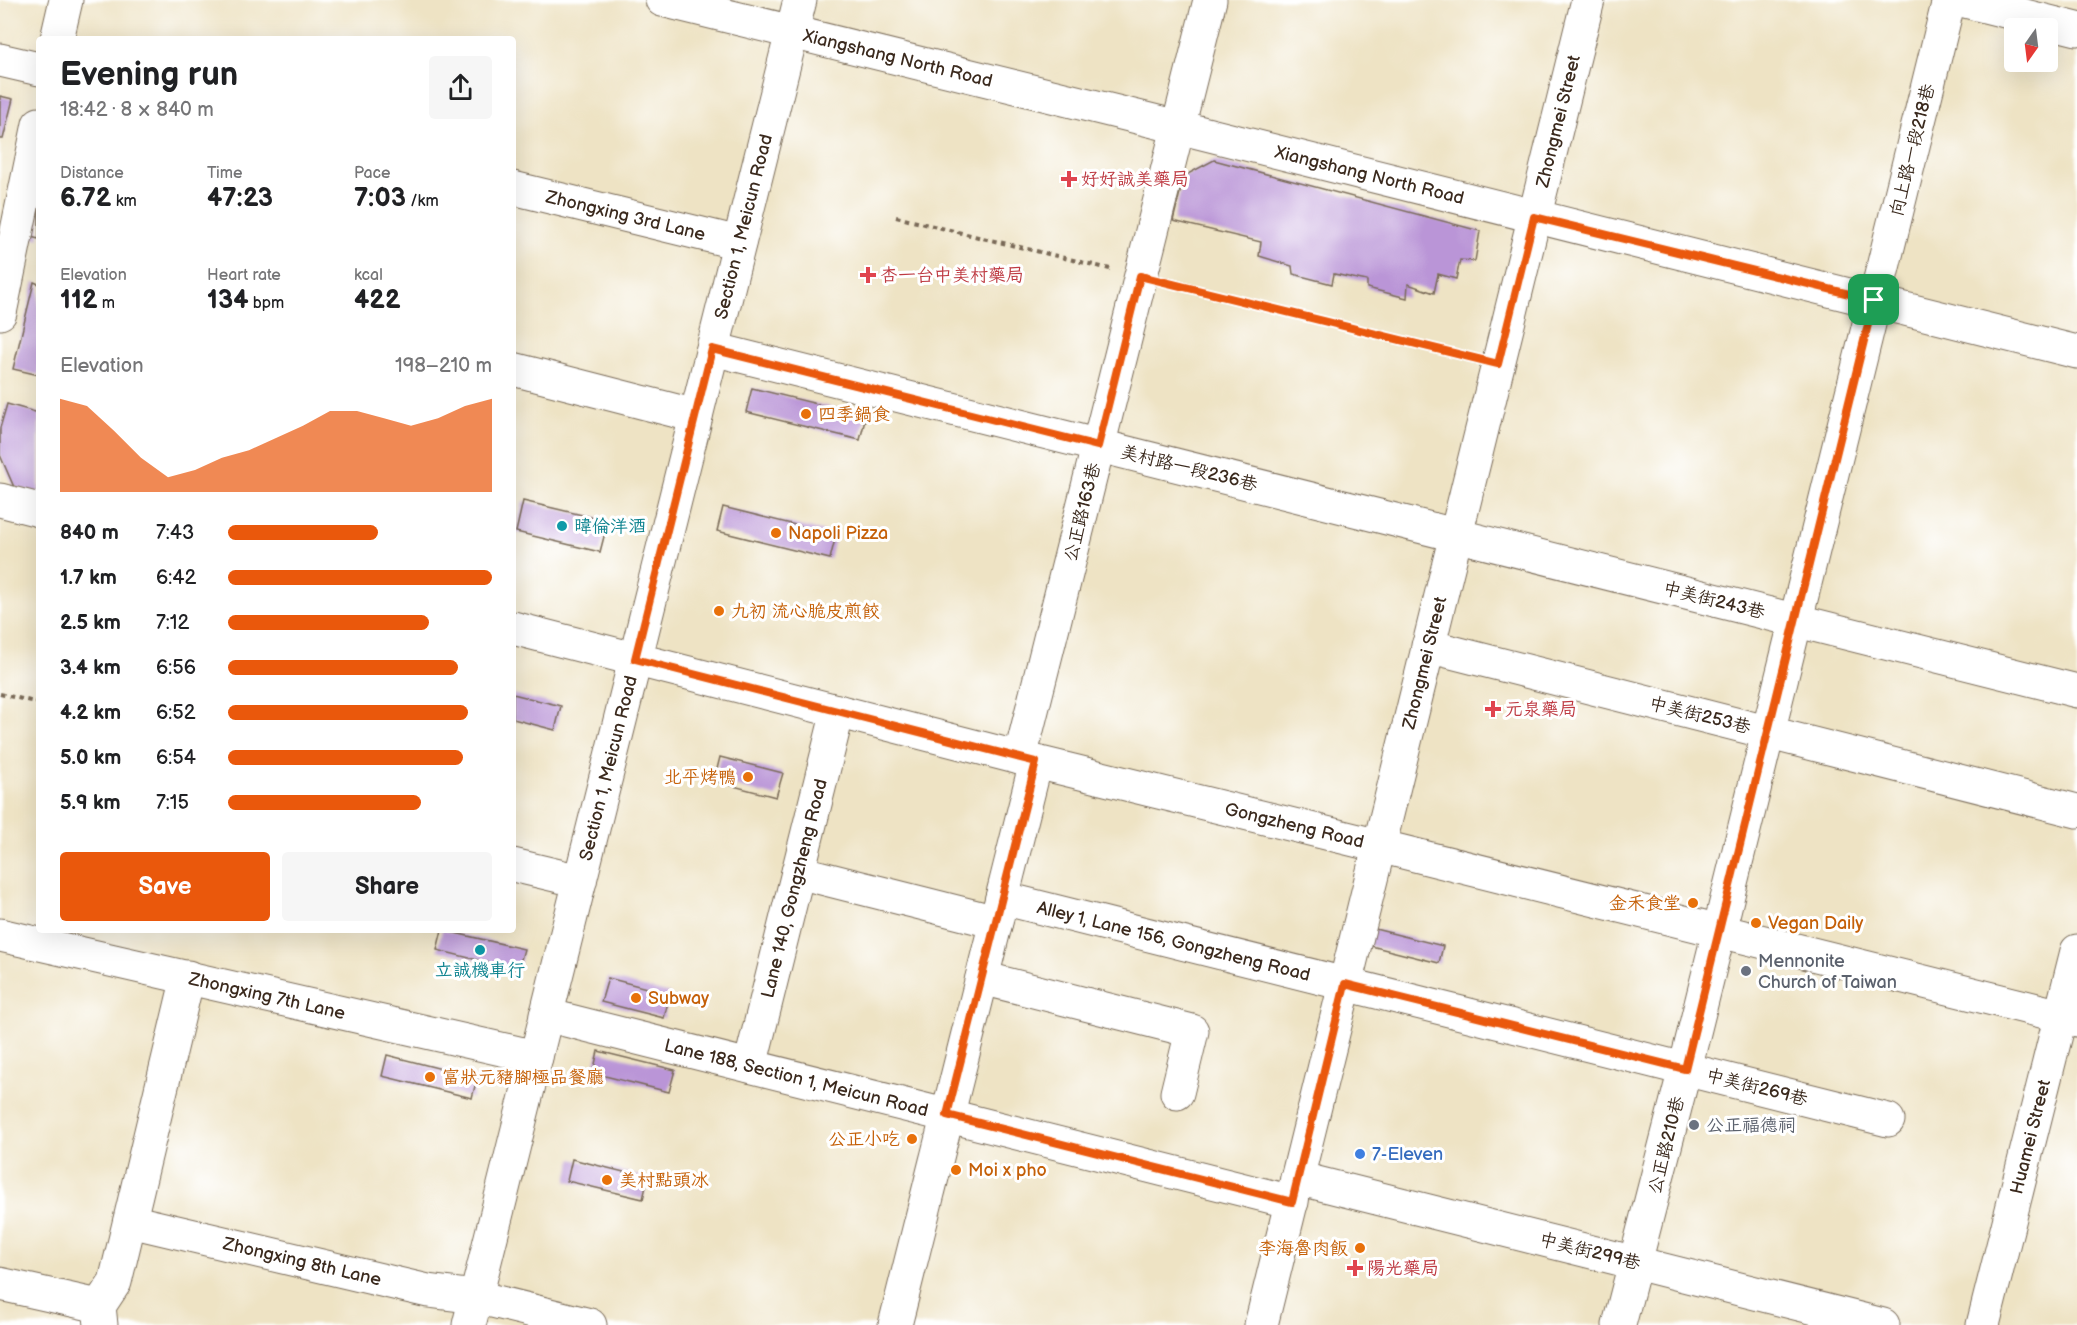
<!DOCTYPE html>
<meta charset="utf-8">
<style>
body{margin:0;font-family:"Balsamiq Sans","LXGW WenKai TC",sans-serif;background:#f6f6f6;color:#202124;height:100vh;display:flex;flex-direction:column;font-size:22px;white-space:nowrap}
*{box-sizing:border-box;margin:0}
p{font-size:20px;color:#757577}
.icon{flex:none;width:33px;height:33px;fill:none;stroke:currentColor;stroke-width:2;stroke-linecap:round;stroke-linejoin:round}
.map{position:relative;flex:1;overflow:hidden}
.details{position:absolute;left:36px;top:36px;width:480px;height:897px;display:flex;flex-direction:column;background:#fff;border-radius:6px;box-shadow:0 6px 24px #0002}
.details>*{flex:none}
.needle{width:39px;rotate:194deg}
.buttons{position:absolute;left:2004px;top:18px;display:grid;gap:12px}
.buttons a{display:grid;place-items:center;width:54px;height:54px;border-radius:6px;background:#fff;box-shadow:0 6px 24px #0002;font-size:30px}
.pin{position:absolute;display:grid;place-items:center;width:51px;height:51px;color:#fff;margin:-26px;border-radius:12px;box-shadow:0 3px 9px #0006}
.round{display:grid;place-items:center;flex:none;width:63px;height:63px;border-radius:6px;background:#f6f6f6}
.head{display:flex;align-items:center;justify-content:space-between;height:102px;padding:0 24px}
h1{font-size:33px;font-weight:700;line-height:45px}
.figures{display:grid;grid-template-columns:repeat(3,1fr);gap:9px;height:102px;padding:6px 24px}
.figures div{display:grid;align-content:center}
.figures b{font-size:26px;font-weight:700}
.figures small{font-size:16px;font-weight:400}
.figures p{font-size:16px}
.chart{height:168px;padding:12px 24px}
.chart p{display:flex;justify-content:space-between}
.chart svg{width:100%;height:108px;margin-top:6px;fill:#ea580c;opacity:.7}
.action{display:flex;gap:12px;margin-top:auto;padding:12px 24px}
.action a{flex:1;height:69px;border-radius:6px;background:#ea580c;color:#fff;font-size:24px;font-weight:700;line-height:69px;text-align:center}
.action a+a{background:#f6f6f6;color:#202124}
ul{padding:0 24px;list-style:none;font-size:20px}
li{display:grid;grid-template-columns:96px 72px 1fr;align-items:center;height:45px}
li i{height:15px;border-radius:8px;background:#ea580c}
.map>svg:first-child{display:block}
.building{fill:#ba95d7}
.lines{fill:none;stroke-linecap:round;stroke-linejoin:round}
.minor-casing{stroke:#7a6b58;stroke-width:35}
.path{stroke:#7a6b58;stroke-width:4;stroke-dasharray:4.5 4.5;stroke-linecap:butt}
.minor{stroke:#fff;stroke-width:33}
.route-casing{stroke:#fff;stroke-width:12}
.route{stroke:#ea580c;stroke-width:8}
.health-dot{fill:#e0444e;stroke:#fff;stroke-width:2}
.food-dot{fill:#e8710a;stroke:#fff;stroke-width:2}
.culture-dot{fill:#0f9aa8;stroke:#fff;stroke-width:2}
.worship-dot{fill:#6b7280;stroke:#fff;stroke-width:2}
.shop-dot{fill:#3f7fe0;stroke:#fff;stroke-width:2}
.labels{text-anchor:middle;stroke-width:6;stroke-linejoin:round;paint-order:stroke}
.street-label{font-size:18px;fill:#3b2a1e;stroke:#fff}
.health-label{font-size:18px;fill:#be3a42;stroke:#fff;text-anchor:start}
.food-label{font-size:18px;fill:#c56008;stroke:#fff;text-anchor:start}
.culture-label{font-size:18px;fill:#0d838f;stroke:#fff;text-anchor:start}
.worship-label{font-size:18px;fill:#5b616d;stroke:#fff;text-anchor:start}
.shop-label{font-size:18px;fill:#366cbe;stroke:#fff;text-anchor:start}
</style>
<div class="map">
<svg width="2077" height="1325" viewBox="0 0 2077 1325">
<rect width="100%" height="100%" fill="#fff"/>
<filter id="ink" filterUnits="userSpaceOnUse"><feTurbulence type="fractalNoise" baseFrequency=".0167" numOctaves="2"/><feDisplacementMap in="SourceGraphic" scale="12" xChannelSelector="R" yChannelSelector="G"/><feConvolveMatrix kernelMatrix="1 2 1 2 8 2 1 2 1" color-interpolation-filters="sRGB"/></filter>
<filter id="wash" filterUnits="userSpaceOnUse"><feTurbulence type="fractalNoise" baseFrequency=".008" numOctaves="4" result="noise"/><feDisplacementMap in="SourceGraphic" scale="24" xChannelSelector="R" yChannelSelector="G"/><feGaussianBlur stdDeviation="1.35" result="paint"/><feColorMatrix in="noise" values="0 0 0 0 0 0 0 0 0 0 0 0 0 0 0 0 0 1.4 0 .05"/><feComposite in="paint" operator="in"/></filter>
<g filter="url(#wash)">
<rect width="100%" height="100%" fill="#eee3c4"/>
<g id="blocks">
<!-- building -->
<g class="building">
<polygon points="0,96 13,99 3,139 0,139"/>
<polygon points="1214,160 1480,231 1475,261 1460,260 1456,279 1438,274 1434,293 1408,284 1407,298 1367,288 1367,281 1334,274 1332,284 1293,274 1292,266 1259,256 1261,242 1173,221 1184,176"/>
<polygon points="39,186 39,239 26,236"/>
<polygon points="34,282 39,284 39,375 13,369"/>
<polygon points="752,388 866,416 860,440 746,412"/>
<polygon points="7,404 39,413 39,494 14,487 0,455 0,428"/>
<polygon points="523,501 608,521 600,552 516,532"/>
<polygon points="723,507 836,535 830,559 717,531"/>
<polygon points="513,694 561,706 555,730 513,719"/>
<polygon points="720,757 783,773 776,797 714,781"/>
<polygon points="1371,928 1443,946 1439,963 1367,945"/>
<polygon points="442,930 524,949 518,970 437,950"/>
<polygon points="608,978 670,994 664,1018 601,1002"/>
<polygon points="598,1051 675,1070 669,1092 593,1073"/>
<polygon points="387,1055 477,1078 472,1098 382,1076"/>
<polygon points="572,1159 648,1178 643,1199 567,1181"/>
</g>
</g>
</g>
<g filter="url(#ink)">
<use href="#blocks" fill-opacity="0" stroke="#7a6b58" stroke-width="1.5"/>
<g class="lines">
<!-- minor casing -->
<g class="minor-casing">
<g id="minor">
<path id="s1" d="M662,0L1178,127L2077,352"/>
<polyline points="1961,0 2077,29"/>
<polyline points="57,39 66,0"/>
<polyline points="0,60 39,69"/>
<path id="s2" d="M513,188L739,243"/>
<polyline points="0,313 39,124"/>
<polyline points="713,349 2077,691"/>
<polyline points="513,369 696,416"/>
<polyline points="0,500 39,510"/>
<path id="s3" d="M513,628L1020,758L1379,846L2077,1020"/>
<polyline points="1428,646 2077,811"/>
<polyline points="1020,758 1210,0"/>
<polyline points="513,865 580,881"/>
<polyline points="798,872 996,922"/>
<path id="s4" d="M1002,898L1888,1120"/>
<path id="s5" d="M0,935L536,1057"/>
<polyline points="982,978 1192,1031 1177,1093"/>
<path id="s6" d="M546,1015L1292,1202"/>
<path id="s7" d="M750,1066L838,711"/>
<polyline points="1297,1178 1883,1325"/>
<path id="s8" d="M130,1221L428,1291L476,1297L590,1325"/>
<polyline points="0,1284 99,1306"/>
<polyline points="101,1325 99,1306 115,1282 188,977"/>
<path id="s9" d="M469,1325L800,0"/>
<polyline points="895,1325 1036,762"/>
<path id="s10" d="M1261,1325L1588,0"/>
<polyline points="1619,1325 1685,1069 1949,0"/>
<path id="s11" d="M1983,1325L2077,951"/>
</g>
</g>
<!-- path -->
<g class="path">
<polyline points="896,217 1110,269"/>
<polyline points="1173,284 1465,356"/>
<polyline points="0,694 39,703"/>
</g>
<!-- minor -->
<use href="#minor" class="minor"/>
</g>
</g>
<g class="lines" filter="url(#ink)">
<!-- route casing -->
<g class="route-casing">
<polygon id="route" points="1534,217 1874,300 1685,1069 1345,984 1292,1202 947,1115 1036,762 635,659 712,349 1098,446 1140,276 1498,364"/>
</g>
<!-- route -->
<use href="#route" class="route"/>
</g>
<!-- markers -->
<g class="health-dot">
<path d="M1066 170h6v6h6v6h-6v6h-6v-6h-6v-6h6z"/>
<path d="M865 266h6v6h6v6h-6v6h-6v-6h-6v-6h6z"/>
<path d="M1490 700h6v6h6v6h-6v6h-6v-6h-6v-6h6z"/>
<path d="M1352 1259h6v6h6v6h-6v6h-6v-6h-6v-6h6z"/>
</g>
<g class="food-dot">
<circle cx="806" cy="414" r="6"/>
<circle cx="776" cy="533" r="6"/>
<circle cx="719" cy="611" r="6"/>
<circle cx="748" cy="777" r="6"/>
<circle cx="1693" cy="903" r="6"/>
<circle cx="1756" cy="923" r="6"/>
<circle cx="636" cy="998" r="6"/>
<circle cx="430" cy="1077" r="6"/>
<circle cx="912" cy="1139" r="6"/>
<circle cx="956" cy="1170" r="6"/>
<circle cx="607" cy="1180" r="6"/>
<circle cx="1360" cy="1248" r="6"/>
</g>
<g class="culture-dot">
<circle cx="562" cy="526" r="6"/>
<circle cx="480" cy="950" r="6"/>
</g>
<g class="worship-dot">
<circle cx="1746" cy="971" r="6"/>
<circle cx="1694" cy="1125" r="6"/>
</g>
<circle class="shop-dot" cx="1360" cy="1154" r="6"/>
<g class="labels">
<!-- street labels -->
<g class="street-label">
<text dy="6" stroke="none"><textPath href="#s1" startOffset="243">Xiangshang North Road</textPath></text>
<text dy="6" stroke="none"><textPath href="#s10" startOffset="1240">Zhongmei Street</textPath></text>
<text transform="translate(1912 150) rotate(-76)" y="6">向上路一段218巷</text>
<text dy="6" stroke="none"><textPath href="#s1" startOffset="729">Xiangshang North Road</textPath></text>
<text dy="6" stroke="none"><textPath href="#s2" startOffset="116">Zhongxing 3rd Lane</textPath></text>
<text dy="6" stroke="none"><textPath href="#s9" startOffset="1132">Section 1, Meicun Road</textPath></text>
<text transform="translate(1189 468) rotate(14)" y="6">美村路一段236巷</text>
<text transform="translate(1082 512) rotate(-76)" y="6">公正路163巷</text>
<text transform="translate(1714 600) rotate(14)" y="6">中美街243巷</text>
<text dy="6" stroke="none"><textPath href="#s10" startOffset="682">Zhongmei Street</textPath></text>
<text transform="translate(1700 715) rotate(14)" y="6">中美街253巷</text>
<text dy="6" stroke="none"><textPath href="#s9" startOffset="574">Section 1, Meicun Road</textPath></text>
<text dy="6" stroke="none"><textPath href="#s3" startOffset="806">Gongzheng Road</textPath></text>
<text dy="6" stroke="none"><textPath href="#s7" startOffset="183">Lane 140, Gongzheng Road</textPath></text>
<text dy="6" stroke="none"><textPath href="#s4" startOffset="177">Alley 1, Lane 156, Gongzheng Road</textPath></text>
<text dy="6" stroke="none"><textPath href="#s5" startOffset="274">Zhongxing 7th Lane</textPath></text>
<text dy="6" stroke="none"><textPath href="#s6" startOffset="258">Lane 188, Section 1, Meicun Road</textPath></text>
<text transform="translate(1757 1087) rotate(14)" y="6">中美街269巷</text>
<text dy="6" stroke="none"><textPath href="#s11" startOffset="194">Huamei Street</textPath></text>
<text transform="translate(1666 1145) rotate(-76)" y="6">公正路210巷</text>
<text transform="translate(1590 1251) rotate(14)" y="6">中美街299巷</text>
<text dy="6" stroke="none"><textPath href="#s8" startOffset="177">Zhongxing 8th Lane</textPath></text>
</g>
<!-- health labels -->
<g class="health-label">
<text x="1081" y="185">好好誠美藥局</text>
<text x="880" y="281">杏一台中美村藥局</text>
<text x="1505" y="715">元泉藥局</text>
<text x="1367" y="1274">陽光藥局</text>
</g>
<!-- food labels -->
<g class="food-label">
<text x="818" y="420">四季鍋食</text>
<text x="788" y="539">Napoli Pizza</text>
<text x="731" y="617">九初 流心脆皮煎餃</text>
<text x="736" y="783" text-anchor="end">北平烤鴨</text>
<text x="1681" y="909" text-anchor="end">金禾食堂</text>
<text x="1768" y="929">Vegan Daily</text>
<text x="648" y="1004">Subway</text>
<text x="442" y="1083">富狀元豬腳極品餐廳</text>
<text x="900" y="1145" text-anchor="end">公正小吃</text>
<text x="968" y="1176">Moi x pho</text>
<text x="619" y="1186">美村點頭冰</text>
<text x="1348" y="1254" text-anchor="end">李海魯肉飯</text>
</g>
<!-- culture labels -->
<g class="culture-label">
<text x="574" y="532">暐倫洋酒</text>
<text x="480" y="976" text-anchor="middle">立誠機車行</text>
</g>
<!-- worship labels -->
<g class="worship-label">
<text x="1758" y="967">Mennonite<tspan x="1758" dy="21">Church of Taiwan</tspan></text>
<text x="1706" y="1131">公正福德祠</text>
</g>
<!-- shop labels -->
<g class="shop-label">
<text x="1372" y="1160">7-Eleven</text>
</g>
</g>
</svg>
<div class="buttons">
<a><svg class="needle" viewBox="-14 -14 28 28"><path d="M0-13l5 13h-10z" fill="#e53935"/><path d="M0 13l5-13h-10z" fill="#757577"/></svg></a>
</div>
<div class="pin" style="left:1874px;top:300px;background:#1e9e55"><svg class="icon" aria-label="arrive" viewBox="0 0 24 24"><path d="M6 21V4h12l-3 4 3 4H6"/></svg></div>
<section class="details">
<div class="head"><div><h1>Evening run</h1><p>18:42 · 8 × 840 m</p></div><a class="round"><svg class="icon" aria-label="share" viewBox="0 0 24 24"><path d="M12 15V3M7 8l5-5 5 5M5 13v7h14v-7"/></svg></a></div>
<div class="figures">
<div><p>Distance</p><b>6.72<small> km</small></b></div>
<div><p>Time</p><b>47:23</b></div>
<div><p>Pace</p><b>7:03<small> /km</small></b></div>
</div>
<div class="figures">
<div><p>Elevation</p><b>112<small> m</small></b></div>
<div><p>Heart rate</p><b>134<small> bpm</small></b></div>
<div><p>kcal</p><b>422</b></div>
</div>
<div class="chart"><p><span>Elevation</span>198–210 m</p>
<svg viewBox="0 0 160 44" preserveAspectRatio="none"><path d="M0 44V6L10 9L20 19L30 30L40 38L50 35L60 30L70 27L80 22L90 17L100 11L110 11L120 14L130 17L140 14L150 9L160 6V44z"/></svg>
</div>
<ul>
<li><b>840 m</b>7:43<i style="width:57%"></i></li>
<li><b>1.7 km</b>6:42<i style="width:100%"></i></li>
<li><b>2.5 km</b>7:12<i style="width:76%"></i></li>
<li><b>3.4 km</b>6:56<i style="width:87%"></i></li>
<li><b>4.2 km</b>6:52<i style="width:91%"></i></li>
<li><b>5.0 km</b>6:54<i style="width:89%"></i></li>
<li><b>5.9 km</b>7:15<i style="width:73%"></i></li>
</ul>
<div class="action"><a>Save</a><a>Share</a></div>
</section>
</div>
